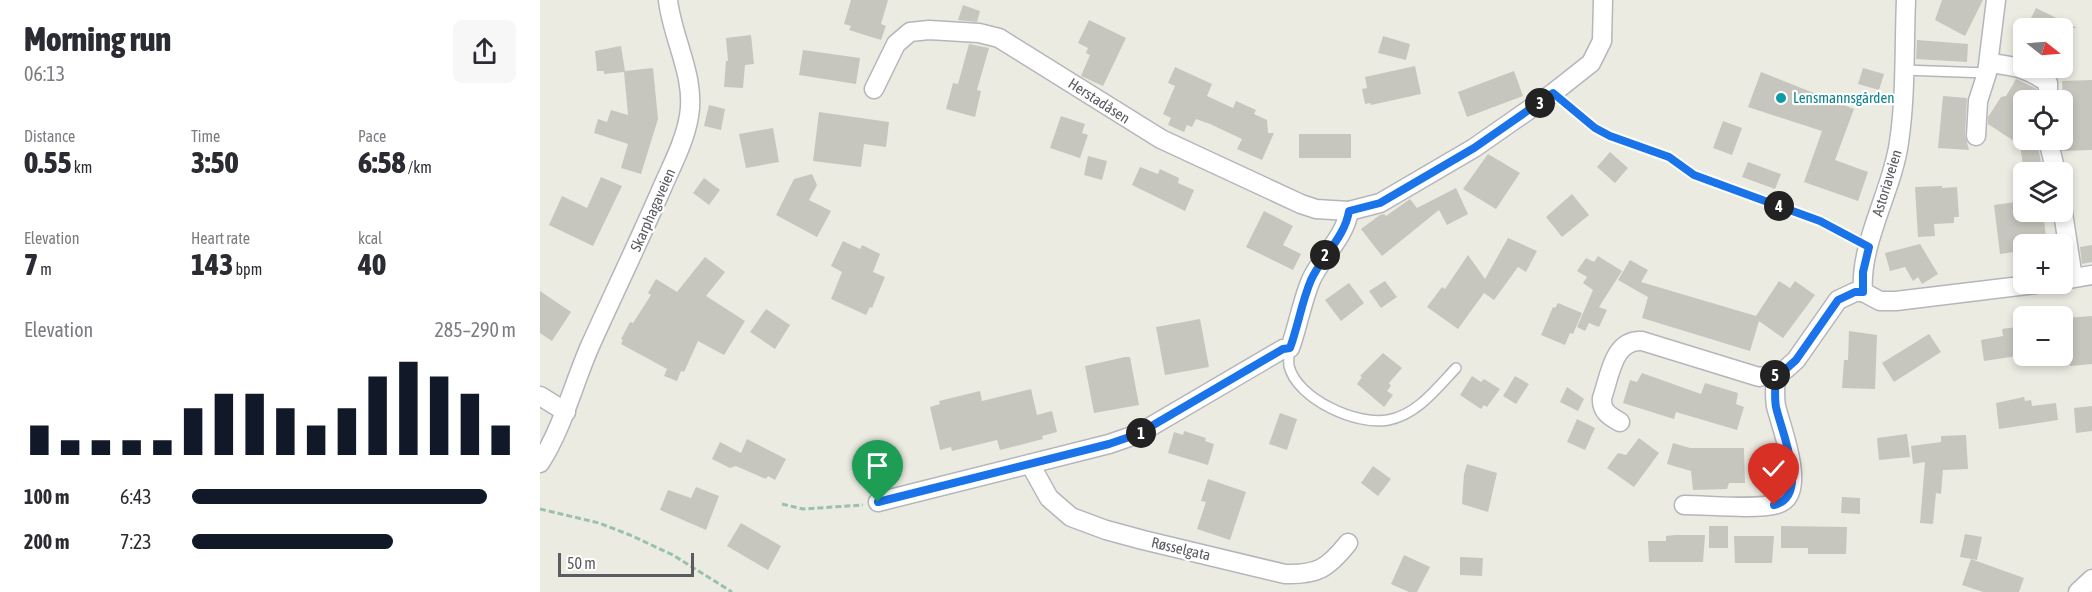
<!DOCTYPE html>
<meta charset="utf-8">
<style>
body{margin:0;font-family:"Asap Condensed",sans-serif;background:#f7f7f7;color:#2b2b33;height:100vh;display:flex;flex-direction:column;font-size:22px;white-space:nowrap}
*{box-sizing:border-box;margin:0}
p{font-size:20px;color:#7c7c81}
.icon{flex:none;width:33px;height:33px;fill:none;stroke:currentColor;stroke-width:2;stroke-linecap:round;stroke-linejoin:round}
.map{position:relative;flex:1;overflow:hidden}
.sheet{display:flex;flex-direction:column;background:#fff;width:540px}
.sheet>*{flex:none}
.needle{width:39px;rotate:107deg}
.buttons{position:absolute;left:1473px;top:18px;display:grid;gap:12px}
.buttons a{display:grid;place-items:center;width:60px;height:60px;border-radius:9px;background:#fff;box-shadow:0 3px 9px #0003;font-size:30px}
.scale{position:absolute;left:18px;bottom:15px;width:136px;box-sizing:border-box;padding-left:6px;border:3px solid #5a5c61;border-top:0;font-size:16px;line-height:21px;white-space:nowrap;color:#5a5c61;-webkit-text-stroke:4px #fff;paint-order:stroke}
.pin{position:absolute;display:grid;place-items:center;width:51px;height:51px;color:#fff;margin:-62px -26px;border-radius:50% 50% 50% 0;rotate:-45deg;box-shadow:0 0 6px #0007}
.pin .icon{rotate:45deg}
.km{position:absolute;width:30px;height:30px;margin:-15px;border-radius:50%;background:#222;color:#fff;font-size:16px;line-height:30px;text-align:center}
.round{display:grid;place-items:center;flex:none;width:63px;height:63px;border-radius:9px;background:#f7f7f7}
.head{display:flex;align-items:center;justify-content:space-between;height:102px;padding:0 24px}
h1{font-size:33px;font-weight:800;line-height:45px}
.stats{display:grid;grid-template-columns:repeat(3,1fr);gap:9px;height:102px;padding:6px 24px}
.stats div{display:grid;align-content:center}
.stats b{font-size:30px;font-weight:800}
.stats small{font-size:16px;font-weight:400}
.stats p{font-size:16px}
.chart{height:168px;padding:12px 24px}
.chart p{display:flex;justify-content:space-between}
.chart svg{width:100%;height:108px;margin-top:6px;stroke:#111827;stroke-width:6}
ul{padding:0 24px;list-style:none;font-size:20px}
li{display:grid;grid-template-columns:96px 72px 1fr;align-items:center;height:45px}
li i{height:15px;border-radius:8px;background:#111827}
main{display:flex;flex:1;min-height:0}
.map>svg:first-child{display:block}
.building{fill:#c7c6be}
.lines{fill:none;stroke-linecap:round;stroke-linejoin:round}
.lane-casing{stroke:#b4b6bb;stroke-width:12}
.street-casing{stroke:#b4b6bb;stroke-width:21}
.path{stroke:#9ac1ae;stroke-width:3;stroke-dasharray:6 3;stroke-linecap:butt}
.lane{stroke:#fff;stroke-width:9}
.street{stroke:#fff;stroke-width:18}
.route-casing{stroke:#fff;stroke-width:12}
.route{stroke:#1a73e8;stroke-width:8}
.culture-dot{fill:#0f9aa8;stroke:#fff;stroke-width:2}
.labels{text-anchor:middle;stroke-width:4.5;stroke-linejoin:round;paint-order:stroke}
.culture-label{font-size:15px;fill:#0d838f;stroke:#fff;text-anchor:start}
.street-label{font-size:15px;fill:#5a5c61;stroke:#fff}
</style>
<main>
<section class="sheet">
<div class="head"><div><h1>Morning run</h1><p>06:13</p></div><a class="round"><svg class="icon" aria-label="share" viewBox="0 0 24 24"><path d="M12 15V3M7 8l5-5 5 5M5 13v7h14v-7"/></svg></a></div>
<div class="stats">
<div><p>Distance</p><b>0.55<small> km</small></b></div>
<div><p>Time</p><b>3:50</b></div>
<div><p>Pace</p><b>6:58<small> /km</small></b></div>
</div>
<div class="stats">
<div><p>Elevation</p><b>7<small> m</small></b></div>
<div><p>Heart rate</p><b>143<small> bpm</small></b></div>
<div><p>kcal</p><b>40</b></div>
</div>
<div class="chart"><p><span>Elevation</span>285–290 m</p>
<svg viewBox="0 0 160 44" preserveAspectRatio="none"><path d="M5 44V32M15 44V38M25 44V38M35 44V38M45 44V38M55 44V25M65 44V19M75 44V19M85 44V25M95 44V32M105 44V25M115 44V12M125 44V6M135 44V12M145 44V19M155 44V32"/></svg>
</div>
<ul>
<li><b>100 m</b>6:43<i style="width:91%"></i></li>
<li><b>200 m</b>7:23<i style="width:62%"></i></li>
</ul>
</section>
<div class="map">
<svg width="1552" height="592" viewBox="0 0 1552 592">
<rect width="100%" height="100%" fill="#ebebe2"/>
<!-- building -->
<g class="building">
<polygon points="311,0 348,0 341,24 346,26 341,40 309,30 311,26 304,24"/>
<polygon points="1402,0 1443,0 1425,36 1395,20"/>
<polygon points="423,5 440,11 437,22 418,20"/>
<polygon points="1496,8 1537,28 1486,28"/>
<polygon points="549,20 586,38 563,86 541,76 550,55 546,53 548,48 538,43"/>
<polygon points="211,35 214,64 205,65 203,88 184,87 186,61 188,61 186,38"/>
<polygon points="843,36 870,44 866,60 838,53"/>
<polygon points="1377,40 1428,44 1427,62 1376,59"/>
<polygon points="429,44 449,48 437,90 441,91 435,117 406,109 413,83 418,84"/>
<polygon points="81,46 85,71 113,68 118,119 101,174 81,168 88,144 54,133 58,119 67,122 71,110 88,115 84,72 64,74 64,71 57,71 55,51"/>
<polygon points="263,50 320,58 316,84 259,75"/>
<polygon points="875,66 881,94 831,105 830,103 825,104 822,89 827,88 825,77"/>
<polygon points="635,67 672,84 667,96 693,108 696,101 716,110 714,114 727,120 728,133 734,133 722,160 697,149 702,139 670,124 656,119 652,127 647,125 644,132 628,125 631,118 623,114 635,86 628,83"/>
<polygon points="1323,68 1344,74 1339,90 1318,84"/>
<polygon points="974,71 983,96 927,117 918,92"/>
<polygon points="1221,72 1314,109 1295,160 1328,172 1318,201 1264,182 1282,131 1208,107"/>
<polygon points="1476,79 1497,89 1497,100 1484,100 1484,143 1497,142 1503,172 1484,172 1480,145 1448,124 1448,117 1461,97 1466,96"/>
<polygon points="1552,80 1552,150 1522,151 1519,140 1524,138 1522,81"/>
<polygon points="1403,96 1427,98 1425,135 1429,150 1398,148"/>
<polygon points="169,105 185,109 181,130 164,126"/>
<polygon points="279,112 349,122 346,147 324,144 321,167 273,161"/>
<polygon points="521,116 545,124 542,133 548,135 540,158 510,148"/>
<polygon points="1183,121 1202,128 1192,155 1173,148"/>
<polygon points="233,128 239,162 206,168 199,134"/>
<rect x="759" y="134" width="52" height="24"/>
<polygon points="1070,152 1088,168 1075,183 1057,167"/>
<polygon points="948,154 980,173 956,209 923,189"/>
<polygon points="548,156 567,161 562,180 544,175"/>
<polygon points="1208,162 1241,174 1235,189 1202,177"/>
<polygon points="600,167 618,174 620,169 639,178 638,183 654,190 645,211 592,185"/>
<polygon points="272,174 277,185 269,200 291,211 277,237 236,215 254,179"/>
<polygon points="61,177 82,186 53,246 9,225 22,196 47,208"/>
<polygon points="164,178 180,190 169,205 153,193"/>
<polygon points="1402,186 1402,188 1417,187 1419,217 1414,217 1414,223 1394,224 1395,236 1378,237 1375,187"/>
<polygon points="916,188 928,214 907,225 899,210 842,256 821,229 840,215 844,214 846,216 870,199 877,208"/>
<polygon points="1032,194 1049,215 1022,237 1006,217"/>
<polygon points="1475,202 1477,216 1503,213 1507,244 1481,244 1481,251 1460,254 1454,205"/>
<polygon points="724,211 753,226 743,245 761,254 753,270 706,247"/>
<polygon points="968,238 997,251 986,272 978,267 954,300 944,293 918,329 887,307 902,287 905,289 928,255 945,279"/>
<polygon points="303,241 320,249 322,245 340,254 333,272 345,277 332,308 330,307 326,315 291,299 302,272 291,266"/>
<polygon points="1380,244 1398,274 1382,284 1378,277 1373,281 1365,267 1350,271 1345,253"/>
<polygon points="1552,245 1552,262 1542,264 1540,247"/>
<polygon points="1058,256 1082,271 1059,307 1067,310 1059,327 1049,323 1045,331 1037,327 1053,290 1043,283 1047,277 1037,271 1046,258 1054,262"/>
<polygon points="165,257 185,272 166,296 205,321 184,355 158,341 144,372 141,371 137,381 124,376 127,369 81,344 83,340 81,339 90,322 93,323 111,295 108,293 116,279 137,292"/>
<polygon points="1090,260 1108,270 1101,282 1216,316 1239,281 1250,288 1255,281 1275,295 1243,338 1219,321 1210,351 1102,318 1108,297 1078,280"/>
<polygon points="845,281 857,297 841,308 829,291"/>
<polygon points="809,283 824,303 801,321 785,300"/>
<polygon points="0,291 31,312 12,341 0,333"/>
<polygon points="1018,303 1042,313 1033,334 1030,333 1025,345 1001,335 1013,307 1015,308"/>
<polygon points="226,309 250,325 235,349 210,332"/>
<polygon points="1552,316 1552,364 1530,366 1526,318"/>
<polygon points="660,319 669,367 625,375 616,327"/>
<polygon points="1484,326 1484,355 1444,361 1441,340 1463,336 1462,329"/>
<polygon points="1309,331 1337,335 1335,389 1302,388 1304,360 1308,360"/>
<polygon points="1389,334 1401,352 1354,382 1342,363"/>
<polygon points="843,353 862,368 849,383 851,386 847,391 853,395 844,407 817,384 822,377 820,376"/>
<polygon points="585,357 590,357 599,405 554,413 545,366"/>
<polygon points="1102,373 1161,394 1165,383 1198,393 1196,404 1204,407 1197,430 1136,412 1134,419 1083,403 1090,380 1097,382"/>
<polygon points="932,376 941,382 944,379 960,389 947,407 944,405 941,409 920,395"/>
<polygon points="975,376 989,384 976,404 963,396"/>
<polygon points="1027,387 1044,399 1038,411 1020,402"/>
<polygon points="491,389 497,415 512,411 517,432 502,436 503,439 460,450 457,440 412,451 411,447 400,450 390,407 400,404 399,401 440,391 442,401"/>
<polygon points="1484,397 1485,401 1491,400 1492,406 1516,403 1518,420 1459,429 1456,403"/>
<polygon points="1552,406 1552,431 1536,433 1534,408"/>
<polygon points="740,413 757,419 747,450 729,444"/>
<polygon points="1037,419 1055,428 1045,450 1027,442"/>
<polygon points="644,431 666,438 665,441 674,444 668,465 628,453 634,432 643,435"/>
<polygon points="1367,434 1370,457 1339,460 1337,438"/>
<polygon points="1426,435 1428,469 1403,470 1401,494 1396,493 1393,524 1380,523 1385,462 1373,464 1371,446 1401,442 1401,436"/>
<polygon points="1099,438 1119,453 1094,487 1067,468 1078,453 1086,455"/>
<polygon points="207,439 246,459 235,480 228,476 226,479 196,466 190,468 172,459 180,442 201,453"/>
<polygon points="1133,443 1150,448 1204,448 1205,483 1189,483 1187,489 1153,490 1151,471 1127,464"/>
<polygon points="927,464 957,473 948,512 922,504 924,474"/>
<polygon points="833,466 851,479 838,496 821,483"/>
<polygon points="668,479 706,492 690,540 657,529 666,502 661,501"/>
<polygon points="156,487 179,496 166,530 120,510 128,490 151,498"/>
<polygon points="1302,497 1320,498 1320,514 1301,513"/>
<polygon points="201,523 241,546 228,570 187,546"/>
<rect x="1169" y="526" width="19" height="22"/>
<polygon points="1241,526 1307,527 1306,554 1268,554 1268,548 1241,548"/>
<polygon points="1425,534 1442,537 1437,560 1420,557"/>
<polygon points="1135,535 1165,535 1163,562 1109,562 1108,541 1126,541 1126,536"/>
<polygon points="1194,536 1234,536 1232,563 1195,563"/>
<polygon points="864,555 890,567 877,592 869,592 851,584"/>
<polygon points="920,557 943,558 942,576 920,575"/>
<polygon points="1431,559 1484,578 1479,592 1443,592 1422,585"/>
</g>
<g class="lines">
<!-- lane casing -->
<g class="lane-casing">
<g id="lane">
<polyline points="1363,70 1447,73"/>
<path d="M750,348C749,354 748,360 749,366C757,399 817,426 848,420C877,415 897,388 916,368"/>
</g>
</g>
<!-- street casing -->
<g class="street-casing">
<g id="street">
<path d="M1449,63C1474,66 1487,68 1508,83V100"/>
<polyline points="334,89 356,44 370,32 389,30 439,33 459,38 621,139 761,204 776,209 809,211"/>
<polyline points="1436,136 1438,101 1447,73 1456,0"/>
<polyline points="1508,140 1516,172"/>
<polyline points="1522,206 1533,278"/>
<polyline points="1522,280 1552,275"/>
<polyline points="1323,292 1340,301 1356,301 1496,284"/>
<polyline points="0,396 26,412"/>
<path d="M1080,422C1069,416 1061,411 1062,398C1070,376 1073,339 1102,341L1219,377L1235,374"/>
<path d="M0,463C23,427 33,385 50,346C74,293 99,241 122,188C132,165 145,141 149,116C156,77 132,38 128,0"/>
<path d="M490,464L509,498L531,517L566,530L603,540L745,574C778,575 788,568 808,543"/>
<path d="M338,502L569,444L598,434L743,349L750,348C758,326 762,301 771,280C782,256 805,237 809,211L840,203L934,148L1013,93L1051,63L1062,41L1063,0"/>
<path d="M1144,505C1169,505 1215,510 1237,504C1269,495 1241,428 1236,406C1234,395 1236,385 1235,374L1246,369L1256,360L1298,300L1315,292H1323C1319,244 1353,189 1359,142C1366,95 1364,47 1366,0"/>
<polyline points="1538,592 1552,579"/>
</g>
</g>
<!-- path -->
<g class="path">
<polyline points="1026,104 1055,128 1070,136 1129,157 1154,175 1279,221 1314,239"/>
<polyline points="242,504 263,509 323,505"/>
<polyline points="0,509 59,523 90,535 133,555 192,592"/>
</g>
<!-- lane -->
<use href="#lane" class="lane"/>
<!-- street -->
<use href="#street" class="street"/>
</g>
<g class="lines">
<!-- route casing -->
<g class="route-casing">
<path id="route" d="M338,502L569,444L598,434L743,349L750,348C758,326 762,301 771,280C782,256 805,237 809,211L840,203L934,148L1013,93L1055,128L1070,136L1129,157L1154,175L1280,221L1329,247L1323,272V292H1315L1298,300L1256,360L1246,369L1235,374C1236,386 1234,396 1236,407C1241,431 1271,496 1234,505"/>
</g>
<!-- route -->
<use href="#route" class="route"/>
</g>
<!-- markers -->
<circle class="culture-dot" cx="1241" cy="98" r="6"/>
<g class="labels">
<!-- culture labels -->
<g class="culture-label">
<text x="1253" y="103">Lensmannsgården</text>
</g>
<!-- street labels -->
<g class="street-label">
<text transform="translate(559 101) rotate(33)" y="5">Herstadåsen</text>
<text transform="translate(1347 183) rotate(-73)" y="5">Astoriaveien</text>
<text transform="translate(113 210) rotate(-66)" y="5">Skarphagaveien</text>
<text transform="translate(641 549) rotate(13)" y="5">Røsselgata</text>
</g>
</g>
</svg>
<div class="buttons">
<a><svg class="needle" viewBox="-14 -14 28 28"><path d="M0-13l5 13h-10z" fill="#e53935"/><path d="M0 13l5-13h-10z" fill="#7c7c81"/></svg></a>
<a><svg class="icon" aria-label="locate" viewBox="0 0 24 24"><circle cx="12" cy="12" r="6"/><path d="M12 2v4M12 18v4M2 12h4M18 12h4"/></svg></a>
<a><svg class="icon" aria-label="layers" viewBox="0 0 24 24"><path d="M12 4l9 5-9 5-9-5zM3 14l9 5 9-5"/></svg></a>
<a>+</a>
<a>−</a>
</div>
<div class="scale">50 m</div>
<div class="pin" style="left:338px;top:502px;background:#1e9e55"><svg class="icon" aria-label="arrive" viewBox="0 0 24 24"><path d="M6 21V4h12l-3 4 3 4H6"/></svg></div>
<div class="pin" style="left:1234px;top:505px;background:#d93025"><svg class="icon" aria-label="check" viewBox="0 0 24 24"><path d="M5 12l5 5 9-10"/></svg></div>
<b class="km" style="left:601px;top:433px">1</b>
<b class="km" style="left:785px;top:255px">2</b>
<b class="km" style="left:1000px;top:103px">3</b>
<b class="km" style="left:1239px;top:206px">4</b>
<b class="km" style="left:1235px;top:375px">5</b>
</div>
</main>
